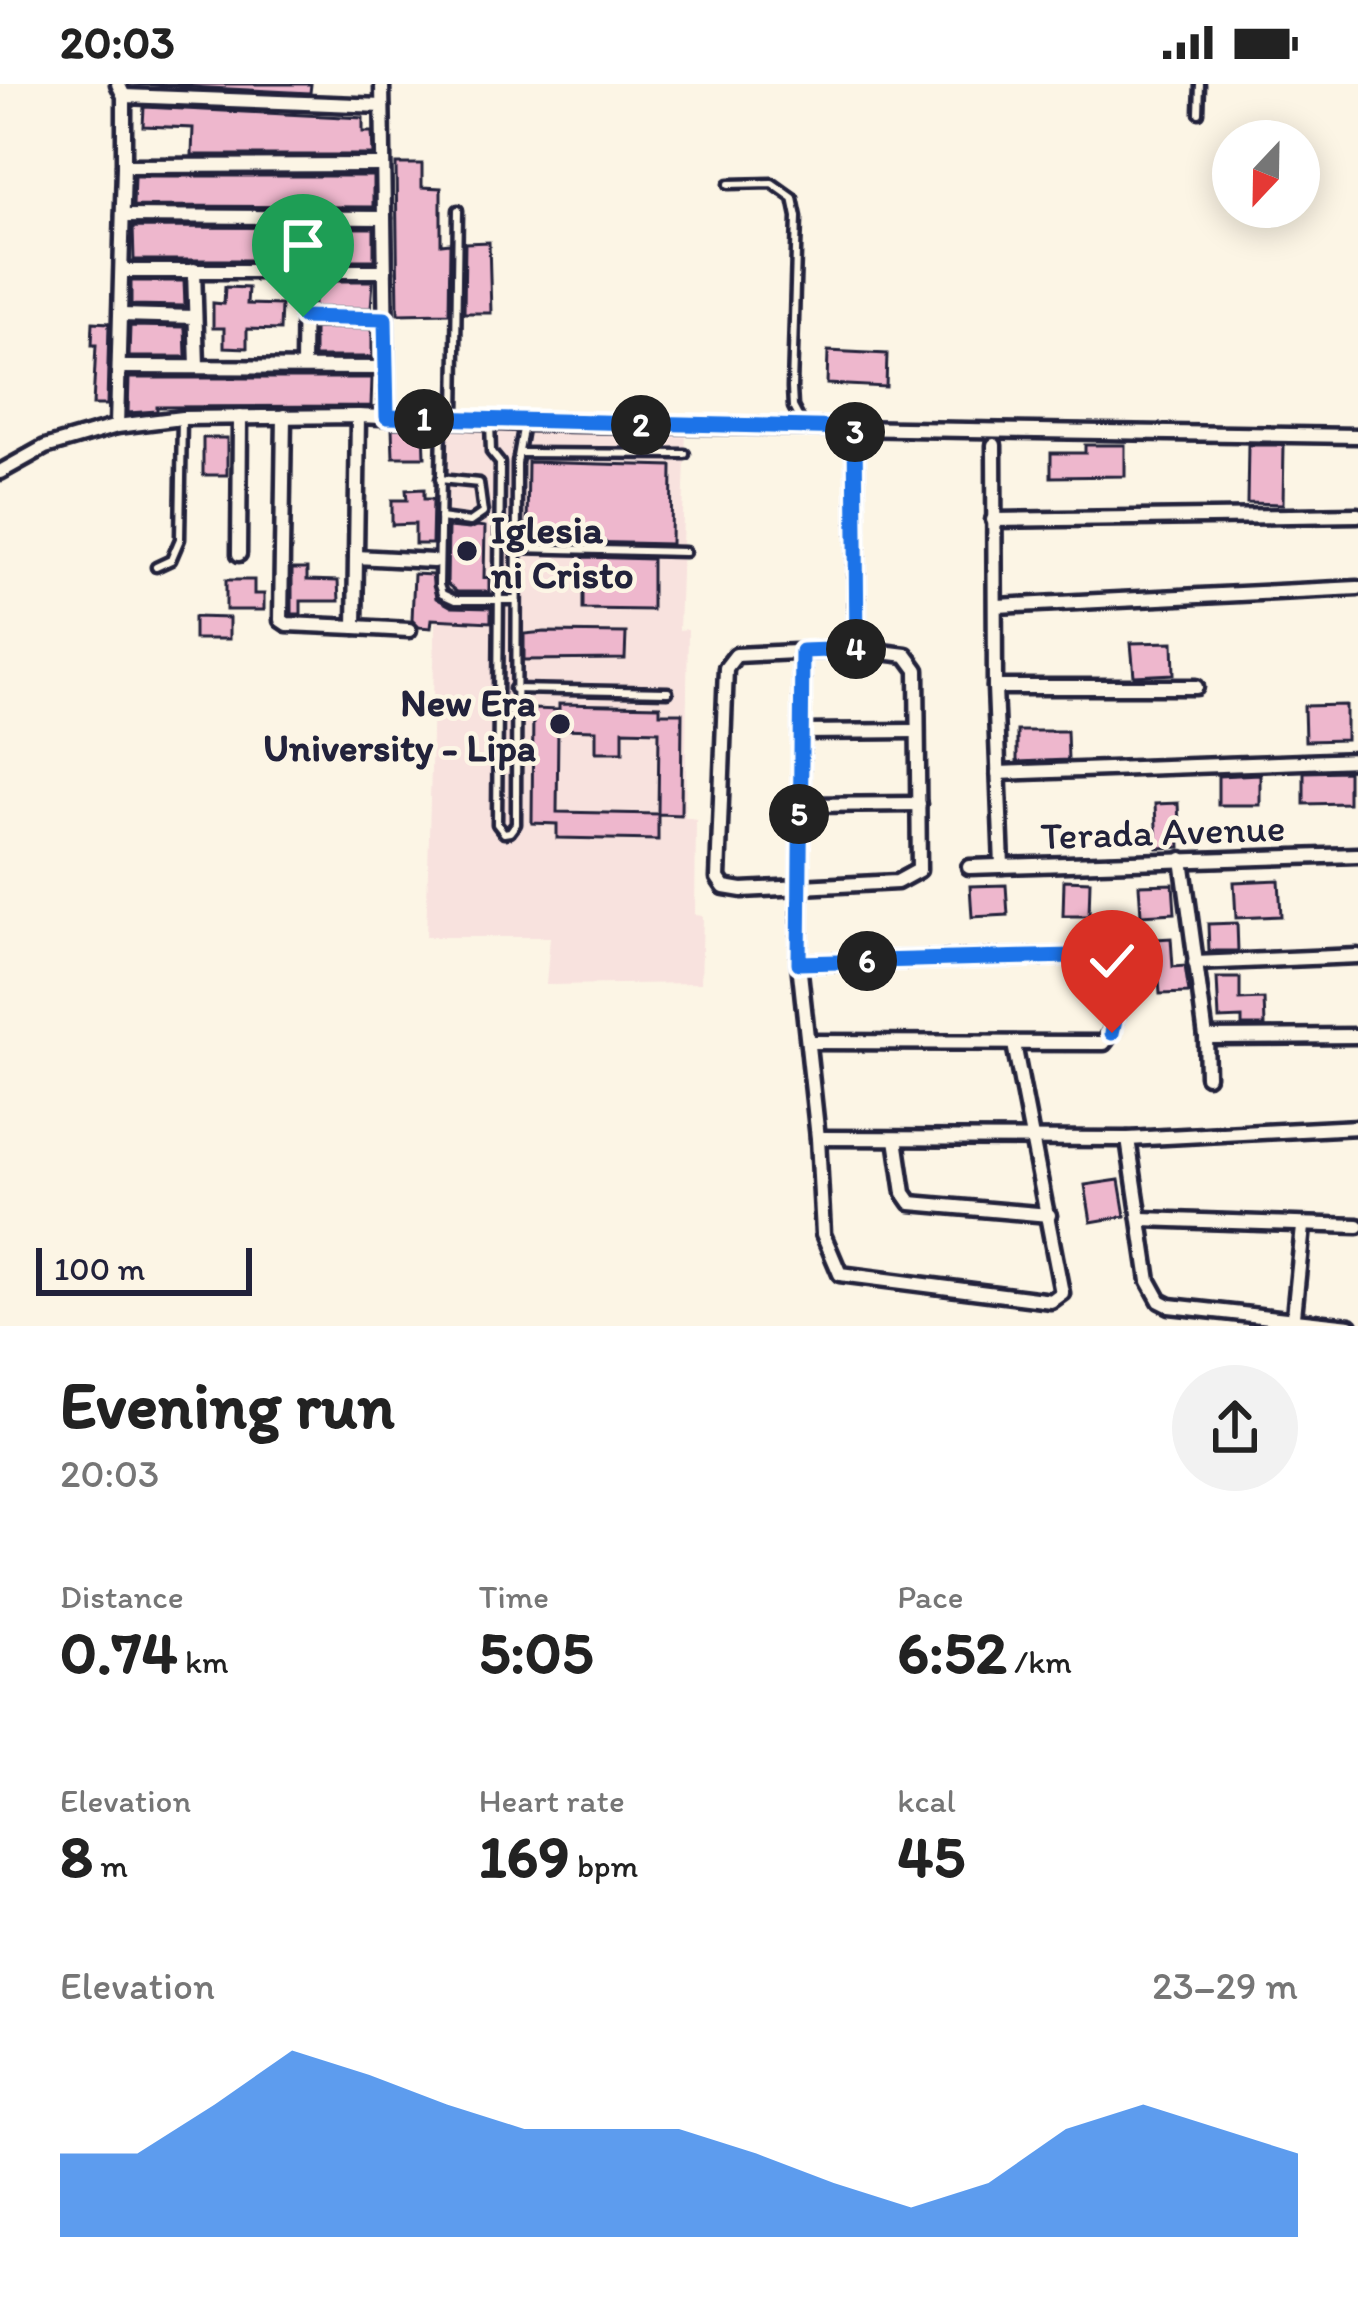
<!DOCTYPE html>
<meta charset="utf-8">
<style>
body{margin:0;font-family:Itim,sans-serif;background:#f2f2f2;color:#222;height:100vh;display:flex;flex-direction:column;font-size:45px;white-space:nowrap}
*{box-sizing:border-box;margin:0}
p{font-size:39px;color:#767676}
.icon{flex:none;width:66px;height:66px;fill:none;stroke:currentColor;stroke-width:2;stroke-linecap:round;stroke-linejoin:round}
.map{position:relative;height:1242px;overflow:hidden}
.sheet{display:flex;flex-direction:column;background:#fff;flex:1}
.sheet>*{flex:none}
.needle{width:78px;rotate:202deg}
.buttons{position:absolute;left:1212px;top:36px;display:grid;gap:24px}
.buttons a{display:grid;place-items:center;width:108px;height:108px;border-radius:50%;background:#fff;box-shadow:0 6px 30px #0003;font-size:60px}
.scale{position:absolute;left:36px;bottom:30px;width:216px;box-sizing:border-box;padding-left:12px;border:6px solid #22223b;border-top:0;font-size:33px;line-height:42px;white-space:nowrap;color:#22223b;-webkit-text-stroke:9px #fcf5e5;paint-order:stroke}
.pin{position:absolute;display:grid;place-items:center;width:102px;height:102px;color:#fff;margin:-123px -51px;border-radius:50% 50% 50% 0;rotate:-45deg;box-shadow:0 0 12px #0007}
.pin .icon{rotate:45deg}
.km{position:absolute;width:60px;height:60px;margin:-30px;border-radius:50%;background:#222;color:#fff;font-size:33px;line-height:60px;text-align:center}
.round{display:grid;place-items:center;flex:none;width:126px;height:126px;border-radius:63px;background:#f2f2f2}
.head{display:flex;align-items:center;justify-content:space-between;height:204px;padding:0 60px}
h1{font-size:66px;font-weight:800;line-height:90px}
.metrics{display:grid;grid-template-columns:repeat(3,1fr);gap:18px;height:204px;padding:12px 60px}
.metrics div{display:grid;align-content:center}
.metrics b{font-size:60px;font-weight:800}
.metrics small{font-size:33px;font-weight:400}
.metrics p{font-size:33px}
.chart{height:336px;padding:24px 60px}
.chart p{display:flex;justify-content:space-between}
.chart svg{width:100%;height:216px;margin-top:12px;fill:#1a73e8;opacity:.7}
.status{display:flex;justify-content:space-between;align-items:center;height:84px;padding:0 60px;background:#fff;direction:ltr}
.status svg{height:33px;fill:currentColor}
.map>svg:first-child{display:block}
.built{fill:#f8e2de}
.building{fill:#eeb7cd;stroke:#22223b;stroke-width:3;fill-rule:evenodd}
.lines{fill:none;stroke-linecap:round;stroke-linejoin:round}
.service-casing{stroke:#22223b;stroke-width:15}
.minor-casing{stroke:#22223b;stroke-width:21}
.service{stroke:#fcf5e5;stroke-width:6}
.minor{stroke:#fcf5e5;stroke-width:12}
.route-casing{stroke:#fff;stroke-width:24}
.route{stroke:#1a73e8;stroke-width:15}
.poi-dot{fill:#22223b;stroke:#fcf5e5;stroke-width:4.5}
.labels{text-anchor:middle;stroke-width:9;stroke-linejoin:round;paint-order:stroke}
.poi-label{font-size:39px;font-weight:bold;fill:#22223b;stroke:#fcf5e5;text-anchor:start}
.street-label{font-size:39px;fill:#22223b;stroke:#fcf5e5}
</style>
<div class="status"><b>20:03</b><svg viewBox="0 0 49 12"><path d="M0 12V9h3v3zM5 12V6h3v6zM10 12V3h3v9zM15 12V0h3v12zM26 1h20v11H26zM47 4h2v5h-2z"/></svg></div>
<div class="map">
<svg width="1358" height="1242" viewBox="0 0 1358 1242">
<rect width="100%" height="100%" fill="#fcf5e5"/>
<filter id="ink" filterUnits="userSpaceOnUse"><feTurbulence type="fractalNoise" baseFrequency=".00833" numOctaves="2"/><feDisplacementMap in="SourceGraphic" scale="24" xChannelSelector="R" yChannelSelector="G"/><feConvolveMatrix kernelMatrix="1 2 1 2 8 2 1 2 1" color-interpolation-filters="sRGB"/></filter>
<g filter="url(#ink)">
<!-- built -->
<polygon class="built" points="441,342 686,347 679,546 688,545 685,733 696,735 695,831 703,832 701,899 546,901 550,853 426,853"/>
<!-- building -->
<g class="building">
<polygon points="130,0 311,0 310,9"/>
<polygon points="144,23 363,34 363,48 372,48 373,71 192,71 193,44 143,42"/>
<polygon points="396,80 422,80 422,103 441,104 441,160 450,159 449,229 398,230"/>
<polygon points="134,92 373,92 373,123 133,122"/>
<polygon points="133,143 374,144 374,176 134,176"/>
<polygon points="489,158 491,229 464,229 465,159"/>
<polygon points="131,197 184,197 185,222 131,221"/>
<polygon points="314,197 373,197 371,224 314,223"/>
<polygon points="225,203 248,204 247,220 281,221 280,246 247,245 247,264 224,263 224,244 213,244 213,219 224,220"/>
<polygon points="93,238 109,239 107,321 93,321 96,261 92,261"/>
<polygon points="130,242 185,243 186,273 129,273"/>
<polygon points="314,244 372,245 372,273 314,273"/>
<polygon points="828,267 887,270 886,303 827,300"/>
<polygon points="129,294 372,294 371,322 157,323 157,327 128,329"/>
<polygon points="392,344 424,345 425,373 393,373"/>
<rect x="203" y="354" width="24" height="37"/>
<polygon points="1085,361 1125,361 1125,392 1051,393 1051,369 1085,369"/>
<polygon points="1248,361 1284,361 1283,420 1247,419"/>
<polygon points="528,378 672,382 671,460 534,457 535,448 527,448"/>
<polygon points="424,405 424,415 433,415 432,460 415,460 415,440 392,441 392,416 407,416 406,406"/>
<polygon points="477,442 485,443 484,494 489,493 489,508 457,508 447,500 448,443 469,445"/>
<polygon points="583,473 652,475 652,526 583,525"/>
<polygon points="292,485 307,485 307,496 338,497 339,517 301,517 301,530 292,530"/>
<polygon points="414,490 432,491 436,514 452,523 491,524 491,538 432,535 431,544 419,543 412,536"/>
<polygon points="226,496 254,496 254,510 264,510 264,526 226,526"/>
<polygon points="194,533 229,534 229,555 194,555"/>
<polygon points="545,548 626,549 625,575 524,576 524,550"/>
<polygon points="1173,558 1174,590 1134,592 1131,559"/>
<path d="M559,620L660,622V629H682L681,731L658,730V756L557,754V740L532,739L533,625L559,626ZM558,645L596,646V668H623V646L659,647L658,730L557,728Z"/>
<polygon points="1346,621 1346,656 1305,657 1304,622"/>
<polygon points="1017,647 1067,647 1068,676 1017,678"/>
<polygon points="1348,687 1348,719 1304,720 1304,688"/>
<polygon points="1260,690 1260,721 1218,721 1218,692"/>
<polygon points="1178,719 1180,763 1157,764 1155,720"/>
<polygon points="1064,796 1090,797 1089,832 1063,832"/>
<polygon points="1279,796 1281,832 1236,834 1234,798"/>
<polygon points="1173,800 1175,829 1141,831 1139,801"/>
<polygon points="1006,801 1008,831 972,833 970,802"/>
<polygon points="1237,839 1238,867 1209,867 1208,840"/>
<polygon points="1171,854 1173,883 1185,882 1189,909 1160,910 1156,855"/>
<polygon points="1217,894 1240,894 1240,916 1264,915 1265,942 1242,942 1242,934 1219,935"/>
<polygon points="1119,1096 1125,1132 1091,1138 1085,1101"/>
</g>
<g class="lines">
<!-- service casing -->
<g class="service-casing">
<g id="service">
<polyline points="1199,29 1200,0"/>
<polyline points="729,100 772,99 793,114 797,133 792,304 793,323 802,340"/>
<polyline points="455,333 458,126"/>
<polyline points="442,337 439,501 442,510 455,516 516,516"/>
<polyline points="490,338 491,368 500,379 497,740 504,749 510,748 516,740 517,379 524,339"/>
<polyline points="520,369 685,370"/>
<polyline points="440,434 470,438 483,429 479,399 440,395"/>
<polyline points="516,464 685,468"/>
<polyline points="156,483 171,476 180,455 182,334"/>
<polyline points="514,605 668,608"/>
</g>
</g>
<!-- minor casing -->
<g class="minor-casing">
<g id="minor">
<polyline points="118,0 124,12 124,82"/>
<polyline points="382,0 387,333"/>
<polyline points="124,12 382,22"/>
<polyline points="123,132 384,134"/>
<polyline points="194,186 197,282"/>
<polyline points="122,187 385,187"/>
<polyline points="121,231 195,233"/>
<polyline points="303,233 385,235"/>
<polyline points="120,283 386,284"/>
<polyline points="303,283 304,186"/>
<polyline points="284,332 281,536 287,540 355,543 358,332"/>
<polyline points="117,342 124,82 381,81"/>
<polyline points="855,344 857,565"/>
<polyline points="994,361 995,603 1002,782"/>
<polyline points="0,388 45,363 117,342 182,334 358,332 524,339 1358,352"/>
<polyline points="993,436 1358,431"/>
<polyline points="239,470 240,333"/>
<polyline points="356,473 433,477"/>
<polyline points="997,522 1358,504"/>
<polyline points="355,543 409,546"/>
<polygon points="857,565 906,571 917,586 919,786 897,798 742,806 724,803 718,794 726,584 736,571"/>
<polyline points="802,567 799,879 818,1054 823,1150 840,1190 1051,1217 1062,1209 1014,960"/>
<polyline points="995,603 1196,603"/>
<polyline points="801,648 916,647"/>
<polyline points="998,689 1358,676"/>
<polyline points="799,721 919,720"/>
<polyline points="1182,775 1206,953 1207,992"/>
<polyline points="969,783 1358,771"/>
<path d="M799,879L1072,872C1085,874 1100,874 1109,884C1127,901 1117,943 1104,959L808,958"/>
<polyline points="1195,879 1358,872"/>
<polyline points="1206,953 1358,952"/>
<polyline points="818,1054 1128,1055 1358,1043"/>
<polyline points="896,1055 904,1109 911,1119 1049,1131"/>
<polyline points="1128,1055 1149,1197 1160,1217 1170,1222 1350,1242"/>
<polyline points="1142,1135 1358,1142"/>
<polyline points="1293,1242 1303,1143"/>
</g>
</g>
<!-- service -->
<use href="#service" class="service"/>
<!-- minor -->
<use href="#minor" class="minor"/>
</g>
</g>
<g class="lines" filter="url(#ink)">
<!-- route casing -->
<g class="route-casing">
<path id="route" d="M303,233L385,235L387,333L855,344L857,565L802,567L799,879L1072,872C1124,879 1123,903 1112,949"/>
</g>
<!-- route -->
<use href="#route" class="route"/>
</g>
<!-- markers -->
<g class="poi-dot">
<circle cx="467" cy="467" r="12"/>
<circle cx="560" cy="640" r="12"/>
</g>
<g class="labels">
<!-- poi labels -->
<g class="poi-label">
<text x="491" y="459">Iglesia<tspan x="491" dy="45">ni Cristo</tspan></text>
<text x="536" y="632" text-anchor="end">New Era<tspan x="536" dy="45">University - Lipa</tspan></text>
</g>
<!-- street labels -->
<g class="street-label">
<text transform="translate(1163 747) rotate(-2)" y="14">Terada Avenue</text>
</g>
</g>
</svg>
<div class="buttons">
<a><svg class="needle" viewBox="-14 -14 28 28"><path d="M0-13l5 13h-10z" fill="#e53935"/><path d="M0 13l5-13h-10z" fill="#767676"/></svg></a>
</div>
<div class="scale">100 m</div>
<div class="pin" style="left:303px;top:233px;background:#1e9e55"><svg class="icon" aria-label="arrive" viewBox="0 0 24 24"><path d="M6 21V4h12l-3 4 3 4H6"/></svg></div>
<div class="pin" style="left:1112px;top:949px;background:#d93025"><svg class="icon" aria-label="check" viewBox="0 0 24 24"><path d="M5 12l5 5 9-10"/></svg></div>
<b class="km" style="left:424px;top:335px">1</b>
<b class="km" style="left:641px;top:341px">2</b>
<b class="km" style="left:855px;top:348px">3</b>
<b class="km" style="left:856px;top:565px">4</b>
<b class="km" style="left:799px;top:730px">5</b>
<b class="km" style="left:867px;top:877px">6</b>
</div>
<section class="sheet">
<div class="head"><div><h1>Evening run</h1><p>20:03</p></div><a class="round"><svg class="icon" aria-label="share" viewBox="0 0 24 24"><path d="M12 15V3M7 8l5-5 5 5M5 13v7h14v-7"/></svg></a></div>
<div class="metrics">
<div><p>Distance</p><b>0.74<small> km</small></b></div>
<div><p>Time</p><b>5:05</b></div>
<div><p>Pace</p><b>6:52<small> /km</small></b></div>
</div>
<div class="metrics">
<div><p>Elevation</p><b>8<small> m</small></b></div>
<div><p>Heart rate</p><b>169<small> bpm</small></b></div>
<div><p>kcal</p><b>45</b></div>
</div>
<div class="chart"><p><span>Elevation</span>23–29 m</p>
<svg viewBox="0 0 160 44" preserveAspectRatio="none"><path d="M0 44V27L10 27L20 17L30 6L40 11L50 17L60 22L70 22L80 22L90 27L100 33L110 38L120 33L130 22L140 17L150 22L160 27V44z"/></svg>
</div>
</section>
